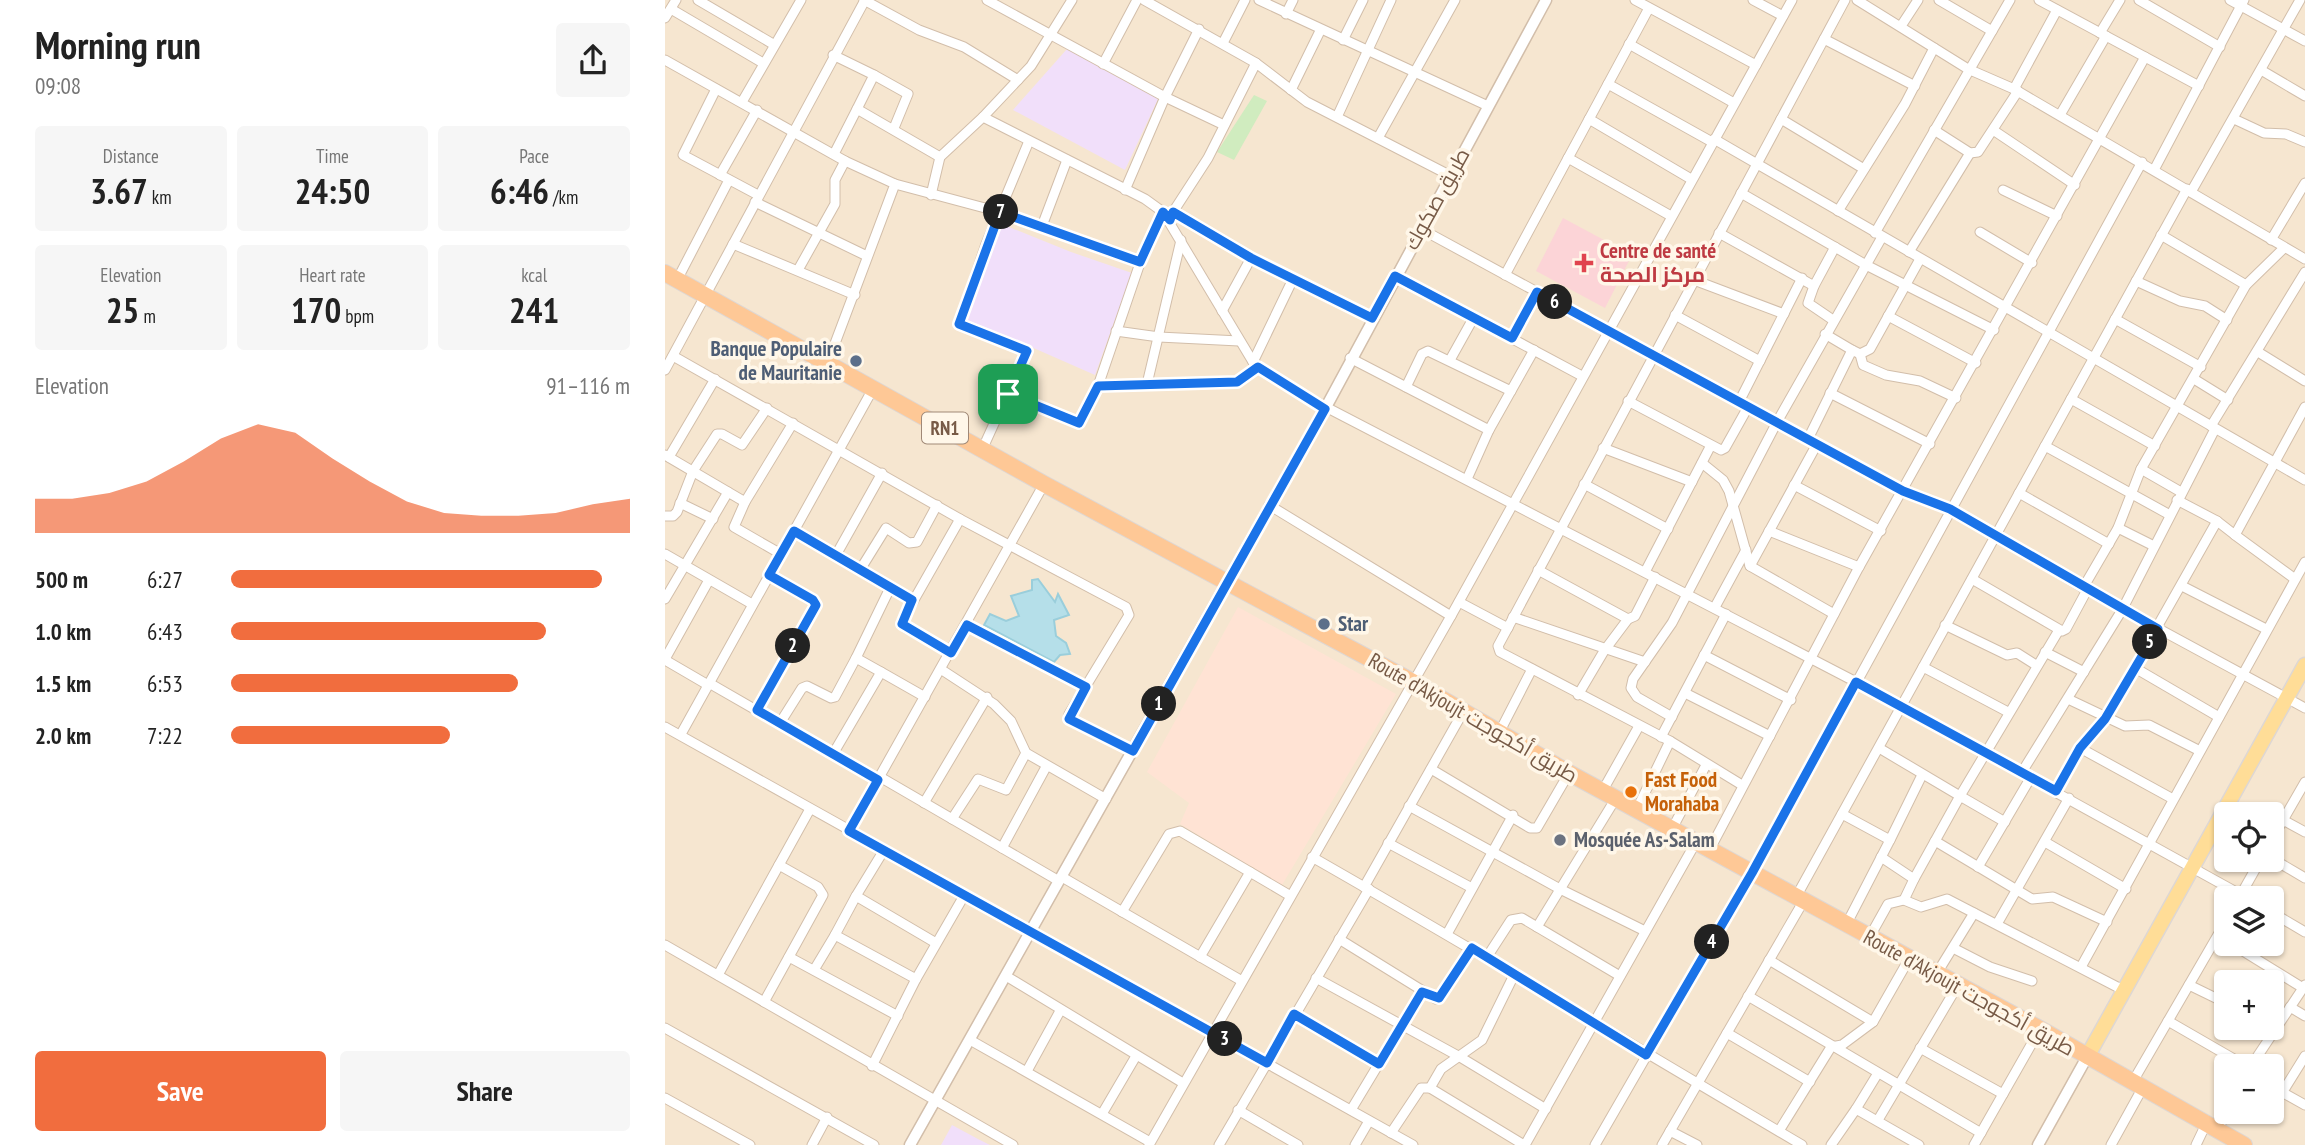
<!DOCTYPE html>
<meta charset="utf-8">
<style>
body{margin:0;font-family:"PT Sans Narrow",Cairo,sans-serif;background:#f6f6f6;color:#222;height:100vh;display:flex;flex-direction:column;font-size:26px;white-space:nowrap}
*{box-sizing:border-box;margin:0}
p{font-size:23px;color:#767676}
.icon{flex:none;width:38px;height:38px;fill:none;stroke:currentColor;stroke-width:2;stroke-linecap:round;stroke-linejoin:round}
.map{position:relative;flex:1;overflow:hidden}
.side{display:flex;flex-direction:column;background:#fff;width:665px}
.side>*{flex:none}
.buttons{position:absolute;left:1549px;top:802px;display:grid;gap:14px}
.buttons a{display:grid;place-items:center;width:70px;height:70px;border-radius:7px;background:#fff;box-shadow:0 2px 5px #0004;font-size:35px}
.pin{position:absolute;display:grid;place-items:center;width:60px;height:60px;color:#fff;margin:-30px;border-radius:14px;box-shadow:0 4px 10px #0006}
.km{position:absolute;width:35px;height:35px;margin:-18px;border-radius:50%;background:#222;color:#fff;font-size:19px;line-height:35px;text-align:center}
.round{display:grid;place-items:center;flex:none;width:74px;height:74px;border-radius:7px;background:#f6f6f6}
.overview{display:flex;align-items:center;justify-content:space-between;height:119px;padding:0 35px}
h1{font-size:38px;font-weight:800;line-height:52px}
.figures{display:grid;grid-template-columns:repeat(3,1fr);gap:10px;height:119px;padding:7px 35px}
.figures div{display:grid;align-content:center;border-radius:7px;background:#f6f6f6;text-align:center}
.figures b{font-size:35px;font-weight:800}
.figures small{font-size:19px;font-weight:400}
.figures p{font-size:19px}
.chart{height:196px;padding:14px 35px}
.chart p{display:flex;justify-content:space-between}
.chart svg{width:100%;height:126px;margin-top:7px;fill:#f16d3e;opacity:.7}
.button{display:flex;gap:14px;margin-top:auto;padding:14px 35px}
.button a{flex:1;height:80px;border-radius:7px;background:#f16d3e;color:#fff;font-size:28px;font-weight:800;line-height:80px;text-align:center}
.button a+a{background:#f6f6f6;color:#222}
ul{padding:0 35px;list-style:none;font-size:23px}
li{display:grid;grid-template-columns:112px 84px 1fr;align-items:center;height:52px}
li i{height:18px;border-radius:9px;background:#f16d3e}
main{display:flex;flex:1;min-height:0}
.map>svg:first-child{display:block}
.residential{fill:#f6e6d0;fill-rule:evenodd}
.commercial{fill:#ffe3d4}
.education{fill:#f1dffa}
.medical{fill:#fcd4d7}
.green{fill:#d0ecbf}
.water{fill:#b5dfe9;stroke:#9acedb;stroke-width:2}
.lines{fill:none;stroke-linecap:round;stroke-linejoin:round}
.minor-casing{stroke:#d2beaa;stroke-width:11}
.tertiary-casing{stroke:#d2beaa;stroke-width:13}
.primary-casing{stroke:#ded7d3;stroke-width:17}
.trunk-casing{stroke:#ded7d3;stroke-width:18}
.minor{stroke:#fff;stroke-width:9}
.tertiary{stroke:#fff;stroke-width:10}
.primary{stroke:#ffdd97;stroke-width:14}
.trunk{stroke:#fec896;stroke-width:16}
.route-casing{stroke:#fff;stroke-width:14}
.route{stroke:#1a73e8;stroke-width:9}
.health-dot{fill:#e0444e;stroke:#fff7e9;stroke-width:2.5}
.service-dot{fill:#5c6f8a;stroke:#fff7e9;stroke-width:2.5}
.food-dot{fill:#e8710a;stroke:#fff7e9;stroke-width:2.5}
.worship-dot{fill:#6b7280;stroke:#fff7e9;stroke-width:2.5}
.labels{text-anchor:middle;stroke-width:7;stroke-linejoin:round;paint-order:stroke}
.shield{fill:#fff7e9;stroke:#a08977;stroke-width:2}
.shield-label{font-size:19px;font-weight:bold;fill:#775a46}
.street-label{font-size:21px;fill:#775a46;stroke:#fff7e9}
.health-label{font-size:21px;font-weight:bold;fill:#be3a42;stroke:#fff7e9;text-anchor:start}
.service-label{font-size:21px;font-weight:bold;fill:#4e5e75;stroke:#fff7e9;text-anchor:end}
.food-label{font-size:21px;font-weight:bold;fill:#c56008;stroke:#fff7e9;text-anchor:start}
.worship-label{font-size:21px;font-weight:bold;fill:#5b616d;stroke:#fff7e9;text-anchor:start}
</style>
<main>
<section class="side">
<div class="overview"><div><h1>Morning run</h1><p>09:08</p></div><a class="round"><svg class="icon" aria-label="share" viewBox="0 0 24 24"><path d="M12 15V3M7 8l5-5 5 5M5 13v7h14v-7"/></svg></a></div>
<div class="figures">
<div><p>Distance</p><b>3.67<small> km</small></b></div>
<div><p>Time</p><b>24:50</b></div>
<div><p>Pace</p><b>6:46<small> /km</small></b></div>
</div>
<div class="figures">
<div><p>Elevation</p><b>25<small> m</small></b></div>
<div><p>Heart rate</p><b>170<small> bpm</small></b></div>
<div><p>kcal</p><b>241</b></div>
</div>
<div class="chart"><p><span>Elevation</span>91–116 m</p>
<svg viewBox="0 0 160 44" preserveAspectRatio="none"><path d="M0 44V32L10 32L20 30L30 26L40 19L50 11L60 6L70 9L80 18L90 26L100 33L110 37L120 38L130 38L140 37L150 34L160 32V44z"/></svg>
</div>
<ul>
<li><b>500 m</b>6:27<i style="width:93%"></i></li>
<li><b>1.0 km</b>6:43<i style="width:79%"></i></li>
<li><b>1.5 km</b>6:53<i style="width:72%"></i></li>
<li><b>2.0 km</b>7:22<i style="width:55%"></i></li>
</ul>
<div class="button"><a>Save</a><a>Share</a></div>
</section>
<div class="map">
<svg width="1640" height="1145" viewBox="0 0 1640 1145">
<rect width="100%" height="100%" fill="#fef4e2"/>
<!-- residential -->
<path class="residential" d="M0,0H1640V1145H0ZM1561,814H1606V859H1561ZM1561,898H1606V943H1561ZM1561,982H1606V1027H1561ZM1561,1066H1606V1111H1561Z"/>
<!-- commercial -->
<polygon class="commercial" points="573,607 731,694 617,885 515,824 524,803 482,772"/>
<!-- education -->
<g class="education">
<polygon points="402,49 494,97 460,170 348,110"/>
<polygon points="334,223 406,252 467,273 430,375 364,346 297,322"/>
<polygon points="287,1125 313,1139 325,1145 276,1145"/>
</g>
<!-- medical -->
<polygon class="medical" points="898,218 967,255 940,308 871,271"/>
<!-- green -->
<polygon class="green" points="589,95 602,101 569,160 552,152"/>
<!-- water -->
<polygon class="water" points="373,579 390,602 393,594 404,615 389,620 391,636 401,643 405,654 395,655 389,662 319,625 325,614 341,621 354,616 346,596 367,590 367,580"/>
<g class="lines">
<!-- minor casing -->
<g class="minor-casing">
<g id="minor">
<polyline points="33,0 108,44"/>
<polyline points="199,0 254,30 299,47 353,80"/>
<polyline points="322,0 500,97 460,190"/>
<polyline points="479,0 591,63"/>
<polyline points="594,0 823,106"/>
<polyline points="970,0 1091,65"/>
<polyline points="1088,0 1118,16"/>
<polyline points="1192,0 1303,69 1349,89 1640,259"/>
<polyline points="1274,0 1327,31"/>
<polyline points="1374,0 1534,86"/>
<polyline points="1474,0 1555,47"/>
<polyline points="1565,0 1640,41"/>
<polyline points="6,9 98,63"/>
<polyline points="621,14 628,0"/>
<polyline points="0,18 11,0"/>
<polyline points="1236,26 1253,0"/>
<polyline points="534,29 500,97 559,125"/>
<polyline points="1435,33 1455,0"/>
<polyline points="1159,39 1250,86"/>
<polyline points="678,40 698,0"/>
<polyline points="558,43 580,0"/>
<polyline points="964,44 1069,103"/>
<polyline points="168,55 209,75 192,109"/>
<polyline points="0,60 180,161 230,184 163,362"/>
<polyline points="438,64 472,0"/>
<polyline points="1596,70 1640,96"/>
<polyline points="209,75 243,94 229,128"/>
<polyline points="943,84 1047,142"/>
<polyline points="51,89 18,155 93,195"/>
<polyline points="1349,89 1392,10"/>
<polyline points="626,90 655,31"/>
<polyline points="77,102 136,0"/>
<polyline points="1395,115 1441,36"/>
<polyline points="318,117 366,66 407,0"/>
<polyline points="672,117 726,0"/>
<polyline points="924,119 1026,179"/>
<polyline points="1116,119 1199,169"/>
<polyline points="1569,119 1599,133 1621,134 1640,142"/>
<polyline points="1269,130 1305,153 1313,152 1353,91"/>
<polyline points="1328,130 1410,185"/>
<polyline points="713,138 790,0"/>
<polyline points="1049,139 1640,480"/>
<polyline points="169,154 192,109 275,157"/>
<polyline points="903,158 1006,216"/>
<polyline points="1489,170 1579,0"/>
<polyline points="55,175 92,110"/>
<polyline points="230,184 335,212 475,263 498,212 588,362 628,390 1191,682 1582,898"/>
<polyline points="1338,190 1392,216"/>
<polyline points="1526,192 1635,0"/>
<polyline points="1076,193 1201,265 1329,330"/>
<polyline points="266,195 275,157 318,117 480,199 498,212"/>
<polyline points="90,202 202,256"/>
<polyline points="1173,211 1240,104 1269,48"/>
<polyline points="508,212 543,158 591,63 642,102 786,176"/>
<polyline points="506,216 508,212 586,258 707,318"/>
<polyline points="377,226 402,160"/>
<polyline points="756,229 1238,491 1285,509 1422,590 1640,708"/>
<polyline points="1315,232 1367,263"/>
<polyline points="1054,233 1149,286 1170,247"/>
<polyline points="1210,233 1345,0"/>
<polyline points="1496,235 1581,285"/>
<polyline points="1606,240 1640,183"/>
<polyline points="68,244 190,295"/>
<polyline points="1244,252 1305,153"/>
<polyline points="133,270 170,204 170,180 180,161"/>
<polyline points="840,275 984,8"/>
<polyline points="730,276 917,376"/>
<polyline points="12,280 64,180"/>
<polyline points="1029,280 1119,314"/>
<polyline points="1471,281 1515,301 1540,306 1562,320"/>
<polyline points="1149,286 1143,303 1168,320"/>
<polyline points="557,311 586,258"/>
<polyline points="1010,315 1095,361"/>
<polyline points="1223,316 1311,363"/>
<polyline points="1450,319 1536,367"/>
<polyline points="451,331 494,337 574,341"/>
<polyline points="1160,334 1187,350"/>
<polyline points="847,338 872,292"/>
<polyline points="1593,352 1640,381"/>
<polyline points="1195,354 1198,365 1221,375 1255,381 1291,398"/>
<polyline points="8,356 295,519 237,621 241,628 286,653"/>
<polyline points="685,358 824,430 802,479"/>
<polyline points="785,360 809,317"/>
<polyline points="588,362 628,279"/>
<polyline points="0,370 200,0"/>
<polyline points="1529,379 1563,400"/>
<polyline points="482,384 516,240"/>
<polyline points="433,386 475,263"/>
<polyline points="741,387 757,354 763,351 846,391"/>
<polyline points="1165,393 1265,444"/>
<polyline points="343,394 414,423 433,386 572,382 593,367"/>
<polyline points="1406,399 1490,446"/>
<polyline points="963,401 1056,450 1060,448 1083,407"/>
<polyline points="1074,402 1137,278"/>
<polyline points="1546,426 1640,272"/>
<polyline points="824,430 869,350"/>
<polyline points="1143,439 1187,350 1195,354 1205,349 1255,259"/>
<polyline points="1380,446 1505,515"/>
<polyline points="938,448 1027,482"/>
<polyline points="317,450 362,351 294,324 321,244 364,141"/>
<polyline points="0,455 80,502 128,423"/>
<polyline points="4,457 50,379"/>
<polyline points="1037,463 1058,480 1064,491 1085,566 1169,614"/>
<polyline points="1476,469 1516,492"/>
<polyline points="919,484 1003,529"/>
<polyline points="1129,485 1216,531"/>
<polyline points="1354,493 1444,544"/>
<polyline points="1512,500 1552,521"/>
<polyline points="80,502 69,527 116,554"/>
<polyline points="15,503 48,519"/>
<polyline points="604,505 786,616"/>
<polyline points="0,516 8,516 12,512 28,471 52,434 57,434 77,445 102,408"/>
<polyline points="295,519 461,607 464,615 404,714 408,722 468,751"/>
<polyline points="1453,528 1489,546"/>
<polyline points="1104,531 1194,567"/>
<polyline points="129,532 171,555 217,473"/>
<polyline points="1570,535 1630,579"/>
<polyline points="0,554 87,604"/>
<polyline points="171,555 247,600"/>
<polyline points="1085,566 1152,444"/>
<polyline points="195,570 221,528 244,543 252,542 272,505"/>
<polyline points="873,570 963,619 970,616 990,577"/>
<polyline points="980,572 1045,447"/>
<polyline points="1307,579 1397,631 1401,629 1422,590"/>
<polyline points="1517,586 1601,629"/>
<polyline points="1418,588 1453,528 1476,469 1581,285 1619,248"/>
<polyline points="0,599 63,492"/>
<polyline points="794,602 843,628"/>
<polyline points="1050,607 1081,550"/>
<polyline points="848,617 980,662"/>
<polyline points="301,625 421,687"/>
<polyline points="1280,625 1342,655 1352,653 1371,665"/>
<polyline points="1380,652 1419,672"/>
<polyline points="1039,655 1126,700"/>
<polyline points="0,659 44,580"/>
<polyline points="0,660 43,685"/>
<polyline points="1258,667 1343,712"/>
<polyline points="1470,668 1554,717"/>
<polyline points="277,670 329,704 346,721 361,753 441,799"/>
<polyline points="216,672 260,697"/>
<polyline points="44,683 213,780"/>
<polyline points="1020,693 1105,736"/>
<polyline points="913,695 939,651 963,619"/>
<polyline points="1403,699 1460,726 1484,725 1535,751"/>
<polyline points="92,710 151,605 148,600 104,575"/>
<polyline points="1007,717 972,697 966,688 968,679 1007,623 1112,422 1217,237"/>
<polyline points="115,723 137,688 142,686 166,698 170,697 191,658"/>
<polyline points="0,727 748,1145"/>
<polyline points="834,733 867,669"/>
<polyline points="16,734 209,387"/>
<polyline points="996,737 1061,614"/>
<polyline points="1214,748 1295,796 1394,630"/>
<polyline points="1415,748 1508,799"/>
<polyline points="168,754 216,672 191,658 225,588"/>
<polyline points="766,769 865,828 872,828 904,773"/>
<polyline points="1357,772 1457,610 1550,429"/>
<polyline points="215,777 394,881"/>
<polyline points="1077,785 1005,741 835,652 833,646 1180,0"/>
<polyline points="938,790 974,726"/>
<polyline points="1391,791 1415,748 1440,719 1552,521 1570,535 1640,407"/>
<polyline points="259,803 322,697"/>
<polyline points="744,806 895,889 980,931"/>
<polyline points="972,809 1005,741"/>
<polyline points="1177,814 1225,840 1257,775"/>
<polyline points="287,819 313,779 341,790 361,753"/>
<polyline points="1618,820 1640,832"/>
<polyline points="1007,829 1041,765"/>
<polyline points="184,831 379,484"/>
<polyline points="1270,841 1367,899 1388,897 1442,922"/>
<polyline points="1606,841 1640,782"/>
<polyline points="1380,842 1461,889"/>
<polyline points="723,843 807,888"/>
<polyline points="337,848 381,767"/>
<polyline points="1045,849 1194,567 1480,57"/>
<polyline points="219,850 191,896 271,943"/>
<path d="M647,857C812,951 974,1049 1137,1145"/>
<polyline points="1216,857 1249,879 1295,796 1340,822"/>
<polyline points="1606,858 1640,878"/>
<polyline points="1313,867 1366,777"/>
<polyline points="397,877 577,981"/>
<polyline points="699,887 798,712"/>
<polyline points="191,896 170,935 251,979"/>
<polyline points="1131,897 1522,189"/>
<polyline points="1574,898 1596,859"/>
<polyline points="1239,900 1249,879"/>
<polyline points="457,912 504,834 515,831 585,872"/>
<polyline points="1606,912 1640,932"/>
<polyline points="1332,924 1404,798"/>
<polyline points="1181,925 1225,840"/>
<polyline points="872,927 951,798"/>
<polyline points="782,934 848,815"/>
<polyline points="1204,938 1223,904 1239,900 1256,907 1282,899 1460,991"/>
<polyline points="674,939 771,999 777,995 807,948"/>
<polyline points="1565,943 1638,988"/>
<polyline points="0,945 348,1145"/>
<polyline points="1288,948 1325,967 1367,981"/>
<polyline points="124,957 233,1016"/>
<polyline points="535,957 585,872 624,895"/>
<polyline points="822,957 846,920 857,918 955,976"/>
<polyline points="1104,960 1208,1022 1244,959"/>
<polyline points="1416,967 1640,562"/>
<polyline points="149,970 170,935"/>
<polyline points="1272,973 1309,913"/>
<polyline points="53,975 145,809"/>
<polyline points="341,976 518,1083"/>
<polyline points="651,978 795,1057 881,1109"/>
<polyline points="1524,985 1561,1003"/>
<polyline points="1083,996 1316,1133"/>
<polyline points="99,1002 158,895 153,887 114,865"/>
<polyline points="1625,1007 1640,1016"/>
<polyline points="629,1014 714,1064"/>
<polyline points="1503,1021 1581,1066"/>
<polyline points="0,1028 209,1145"/>
<polyline points="1062,1033 1145,1082"/>
<polyline points="305,1040 485,1142"/>
<polyline points="1255,1048 1338,1094"/>
<polyline points="207,1066 251,979 300,894"/>
<polyline points="1586,1066 1640,985"/>
<polyline points="362,1071 395,1011"/>
<polyline points="1467,1083 1561,921"/>
<polyline points="1606,1086 1640,1105"/>
<polyline points="765,1088 776,1069 817,1040 850,973"/>
<polyline points="1617,1093 1640,1056"/>
<polyline points="0,1098 85,1145"/>
<polyline points="1191,1109 1213,1073"/>
<polyline points="573,1110 633,1145"/>
<polyline points="686,1110 757,992"/>
<polyline points="437,1114 471,1056"/>
<polyline points="1213,1120 1293,985"/>
<polyline points="1005,1131 1032,1145"/>
<polyline points="1114,1131 1166,1047 1177,1045 1208,1022"/>
<polyline points="1552,1131 1562,1111"/>
<polyline points="726,1133 756,1088 765,1088 859,1145"/>
<polyline points="147,1145 162,1117"/>
<polyline points="484,1145 786,616 1127,0"/>
<polyline points="554,1145 704,889"/>
<polyline points="690,1145 704,1121"/>
<polyline points="860,1145 1031,842"/>
<polyline points="930,1145 1087,873 1477,162"/>
<polyline points="997,1145 1138,902"/>
<polyline points="1166,1145 1191,1109 1254,1145"/>
<polyline points="1309,1145 1375,1029"/>
<polyline points="1446,1145 1477,1089"/>
<polyline points="1531,1145 1541,1124"/>
</g>
</g>
<!-- tertiary casing -->
<g class="tertiary-casing">
<g id="tertiary">
<polyline points="245,1145 660,409 881,0"/>
<polyline points="1373,1145 1422,1057"/>
</g>
</g>
<!-- primary casing -->
<g class="primary-casing">
<polyline id="primary" points="1422,1057 1640,665"/>
</g>
<!-- trunk casing -->
<g class="trunk-casing">
<polyline id="trunk" points="0,273 379,484 748,682 904,773 1375,1029 1579,1145"/>
</g>
<!-- minor -->
<use href="#minor" class="minor"/>
<!-- tertiary -->
<use href="#tertiary" class="tertiary"/>
<!-- primary -->
<use href="#primary" class="primary"/>
<!-- trunk -->
<use href="#trunk" class="trunk"/>
</g>
<g class="lines">
<!-- route casing -->
<g class="route-casing">
<polygon id="route" points="335,212 475,262 498,212 505,220 508,212 586,258 707,318 730,276 847,338 872,292 1238,491 1285,509 1493,629 1440,719 1415,748 1391,791 1191,682 1087,873 981,1055 807,948 774,998 757,992 714,1064 629,1014 602,1063 184,831 213,780 92,710 151,605 148,600 104,575 129,531 247,600 237,624 286,653 302,625 421,687 404,719 468,751 660,409 593,367 572,382 433,386 414,423 343,394 362,351 294,324"/>
</g>
<!-- route -->
<use href="#route" class="route"/>
</g>
<!-- markers -->
<path class="health-dot" d="M915.5 252.5h7v7h7v7h-7v7h-7v-7h-7v-7h7z"/>
<g class="service-dot">
<circle cx="191" cy="361" r="7"/>
<circle cx="659" cy="624" r="7"/>
</g>
<circle class="food-dot" cx="966" cy="792" r="7"/>
<circle class="worship-dot" cx="895" cy="840" r="7"/>
<g class="labels">
<!-- shield labels -->
<rect class="shield" x="257" y="412.5" width="46" height="31" rx="5"/>
<g class="shield-label">
<text x="280" y="435">RN1</text>
</g>
<!-- street labels -->
<g class="street-label">
<text transform="translate(772 199) rotate(-61)" y="7">طريق صكوك</text>
<text transform="translate(808 718) rotate(30)" y="7">Route d'Akjoujt طريق أكجوجت</text>
<text transform="translate(1304 993) rotate(29)" y="7">Route d'Akjoujt طريق أكجوجت</text>
</g>
<!-- health labels -->
<g class="health-label">
<text x="935" y="258">Centre de santé<tspan x="935" dy="24">مركز الصحة</tspan></text>
</g>
<!-- service labels -->
<g class="service-label">
<text x="177" y="356">Banque Populaire<tspan x="177" dy="24">de Mauritanie</tspan></text>
<text x="673" y="631" text-anchor="start">Star</text>
</g>
<!-- food labels -->
<g class="food-label">
<text x="980" y="787">Fast Food<tspan x="980" dy="24">Morahaba</tspan></text>
</g>
<!-- worship labels -->
<g class="worship-label">
<text x="909" y="847">Mosquée As-Salam</text>
</g>
</g>
</svg>
<div class="buttons">
<a><svg class="icon" aria-label="locate" viewBox="0 0 24 24"><circle cx="12" cy="12" r="6"/><path d="M12 2v4M12 18v4M2 12h4M18 12h4"/></svg></a>
<a><svg class="icon" aria-label="layers" viewBox="0 0 24 24"><path d="M12 4l9 5-9 5-9-5zM3 14l9 5 9-5"/></svg></a>
<a>+</a>
<a>−</a>
</div>
<div class="pin" style="left:343px;top:394px;background:#1e9e55"><svg class="icon" aria-label="arrive" viewBox="0 0 24 24"><path d="M6 21V4h12l-3 4 3 4H6"/></svg></div>
<b class="km" style="left:494px;top:704px">1</b>
<b class="km" style="left:128px;top:646px">2</b>
<b class="km" style="left:560px;top:1039px">3</b>
<b class="km" style="left:1047px;top:942px">4</b>
<b class="km" style="left:1485px;top:642px">5</b>
<b class="km" style="left:890px;top:302px">6</b>
<b class="km" style="left:336px;top:212px">7</b>
</div>
</main>
